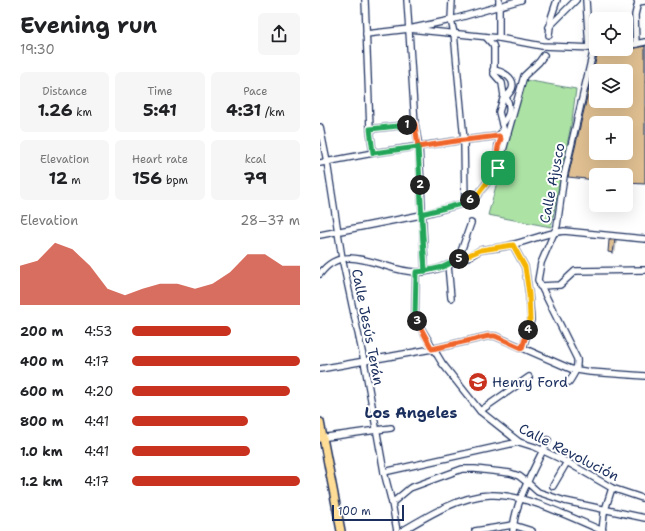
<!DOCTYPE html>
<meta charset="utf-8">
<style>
body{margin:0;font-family:"Shantell Sans",sans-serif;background:#f6f6f6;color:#202124;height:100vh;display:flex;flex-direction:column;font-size:15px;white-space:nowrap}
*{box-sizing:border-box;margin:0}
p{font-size:13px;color:#757577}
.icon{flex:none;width:22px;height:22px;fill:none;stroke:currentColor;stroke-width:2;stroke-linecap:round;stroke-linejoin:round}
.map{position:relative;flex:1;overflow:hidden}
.drawer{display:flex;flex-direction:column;background:#fff;width:320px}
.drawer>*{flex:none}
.controls{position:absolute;left:269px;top:12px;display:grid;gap:8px}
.controls a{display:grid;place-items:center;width:44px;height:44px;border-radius:6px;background:#fff;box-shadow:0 4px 16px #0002;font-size:20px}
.scale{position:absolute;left:12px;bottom:10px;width:72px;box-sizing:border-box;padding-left:4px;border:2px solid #1b2f5e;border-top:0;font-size:11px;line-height:14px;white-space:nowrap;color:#1b2f5e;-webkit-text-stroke:3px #fff;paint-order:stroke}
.pin{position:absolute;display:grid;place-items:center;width:34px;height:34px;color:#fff;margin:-17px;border-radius:8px;box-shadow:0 2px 6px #0006}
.km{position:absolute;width:20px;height:20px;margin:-10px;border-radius:50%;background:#222;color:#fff;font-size:11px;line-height:20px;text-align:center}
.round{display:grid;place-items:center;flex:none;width:42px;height:42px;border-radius:6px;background:#f6f6f6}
.overview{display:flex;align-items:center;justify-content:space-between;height:68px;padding:0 20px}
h1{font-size:22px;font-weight:700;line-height:30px}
.metrics{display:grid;grid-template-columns:repeat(3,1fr);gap:6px;height:68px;padding:4px 20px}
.metrics div{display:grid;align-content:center;border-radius:6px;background:#f6f6f6;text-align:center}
.metrics b{font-size:17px;font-weight:700}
.metrics small{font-size:11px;font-weight:400}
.metrics p{font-size:11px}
.chart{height:112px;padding:8px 20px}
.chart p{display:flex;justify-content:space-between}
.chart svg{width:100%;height:72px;margin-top:4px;fill:#c8321e;opacity:.7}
ul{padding:0 20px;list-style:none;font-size:13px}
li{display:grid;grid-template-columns:64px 48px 1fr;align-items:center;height:30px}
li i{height:10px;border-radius:5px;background:#c8321e}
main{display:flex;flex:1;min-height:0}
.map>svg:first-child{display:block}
.green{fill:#ace2a4;stroke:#648881}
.building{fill:#e0c092;stroke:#1b2f5e;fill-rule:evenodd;filter:url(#shadow)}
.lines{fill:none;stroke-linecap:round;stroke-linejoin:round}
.minor-casing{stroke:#1b2f5e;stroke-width:8}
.major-casing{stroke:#1b2f5e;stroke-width:10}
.minor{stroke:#fff;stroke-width:5.5}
.major{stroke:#ffdd96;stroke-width:7}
.split-1-casing{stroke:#fff;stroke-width:8}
.split-2-casing{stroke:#fff;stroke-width:8}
.split-3-casing{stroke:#fff;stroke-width:8}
.split-4-casing{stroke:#fff;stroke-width:8}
.split-5-casing{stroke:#fff;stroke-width:8}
.split-6-casing{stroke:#fff;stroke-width:8}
.split-7-casing{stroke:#fff;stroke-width:8}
.split-1{stroke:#f0652b;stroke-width:5}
.split-2{stroke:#22a559;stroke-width:5}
.split-3{stroke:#22a559;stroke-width:5}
.split-4{stroke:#f0652b;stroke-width:5}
.split-5{stroke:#f5b400;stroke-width:5}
.split-6{stroke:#22a559;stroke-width:5}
.split-7{stroke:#f5b400;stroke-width:5}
.labels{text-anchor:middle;stroke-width:4;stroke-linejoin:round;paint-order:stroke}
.street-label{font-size:14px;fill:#1b2f5e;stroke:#fff}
.poi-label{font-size:14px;fill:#1b2f5e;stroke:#fff;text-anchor:start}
.neighbourhood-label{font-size:15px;font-weight:bold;fill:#1b2f5e;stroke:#fff}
</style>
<main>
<section class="drawer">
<div class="overview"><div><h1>Evening run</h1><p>19:30</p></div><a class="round"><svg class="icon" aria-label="share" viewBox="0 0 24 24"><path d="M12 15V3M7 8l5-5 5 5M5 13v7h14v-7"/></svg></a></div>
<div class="metrics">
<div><p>Distance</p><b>1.26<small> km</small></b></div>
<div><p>Time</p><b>5:41</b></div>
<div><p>Pace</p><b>4:31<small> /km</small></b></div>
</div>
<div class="metrics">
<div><p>Elevation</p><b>12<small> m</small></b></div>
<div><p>Heart rate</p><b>156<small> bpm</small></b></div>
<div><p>kcal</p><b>79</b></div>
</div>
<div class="chart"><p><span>Elevation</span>28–37 m</p>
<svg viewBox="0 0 160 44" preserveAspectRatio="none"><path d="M0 44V20L10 17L20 6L30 10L40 20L50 34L60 38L70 34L80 31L90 31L100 34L110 31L120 24L130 13L140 13L150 20L160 20V44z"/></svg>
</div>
<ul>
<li><b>200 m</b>4:53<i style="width:59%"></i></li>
<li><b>400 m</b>4:17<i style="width:100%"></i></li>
<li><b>600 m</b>4:20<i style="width:94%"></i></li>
<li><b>800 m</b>4:41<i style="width:69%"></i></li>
<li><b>1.0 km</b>4:41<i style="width:70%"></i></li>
<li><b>1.2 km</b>4:17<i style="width:100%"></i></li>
</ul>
</section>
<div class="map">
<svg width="325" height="531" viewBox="0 0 325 531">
<defs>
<filter id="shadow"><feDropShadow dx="2" dy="-2" stdDeviation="0" flood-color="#0004"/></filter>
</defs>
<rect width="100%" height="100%" fill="#fff"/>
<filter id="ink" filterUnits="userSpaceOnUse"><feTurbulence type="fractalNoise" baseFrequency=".025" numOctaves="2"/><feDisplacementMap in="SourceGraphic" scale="8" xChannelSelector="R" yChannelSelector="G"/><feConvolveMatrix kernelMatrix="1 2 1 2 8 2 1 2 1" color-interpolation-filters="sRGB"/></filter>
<g filter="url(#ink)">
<!-- green -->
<polygon class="green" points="205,80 256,89 252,120 231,227 168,215"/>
<!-- building -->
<g class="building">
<path d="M325,46V184L306,183V175H276V180L248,177L278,51L290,49L307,50ZM276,71H306V101H276ZM276,123H306V153H276Z"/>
<polygon points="289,240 295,240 293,253 288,252"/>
</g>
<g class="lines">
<!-- minor casing -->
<g class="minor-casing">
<g id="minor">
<polyline points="45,0 50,129 53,153"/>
<polyline points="87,0 95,124 99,147 105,271"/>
<polyline points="132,0 131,20 134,33 144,140 145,203"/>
<polyline points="266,0 269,48"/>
<polyline points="318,2 325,1"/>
<polyline points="229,27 256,0"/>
<polyline points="89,29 179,38 222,46 275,48"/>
<polyline points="46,34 89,29 131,20 201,0"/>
<polyline points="229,35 231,18 237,0"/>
<polyline points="166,37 173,45 174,48 174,74 182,83 184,96 179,112 185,136 185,138 181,139 179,135 182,132 184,133"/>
<polyline points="179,38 179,0"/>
<polyline points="316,44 315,15 318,2 317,0"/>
<polyline points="306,46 325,42"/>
<path d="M173,70C182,71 196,78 192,89C191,92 188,94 186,97"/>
<path d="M182,124C190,116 191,106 186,97L184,96"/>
<polyline points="0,127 7,162 22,258 44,361 64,472 72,503 77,531"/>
<polyline points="50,129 95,124"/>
<polyline points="0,163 53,153 136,141 179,136"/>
<polyline points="177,163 178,145 181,139"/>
<polyline points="0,235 101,215 145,203 156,197 178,168 204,76 219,62 224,55"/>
<polyline points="193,245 205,267 209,294 211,320 203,348"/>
<polyline points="138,260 151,223"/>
<polyline points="128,265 131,298"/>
<polyline points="96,273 95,318 122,363 160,411 199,442 215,447 247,462 292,488 325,499"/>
<path d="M0,274C25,239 63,272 96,272C115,273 133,262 150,256C154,254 158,251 161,250C171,248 182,248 191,245C209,241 225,233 244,231L325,239"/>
<polyline points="220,286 240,285 255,271 325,270"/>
<polyline points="0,369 112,349 169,336 175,336 251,369 270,372 325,376"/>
<path d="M249,382C254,374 258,369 257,359L218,280L221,263L237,226L244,176L274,48"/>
<polyline points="160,411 209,377"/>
<polyline points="0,438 71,428"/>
<polyline points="64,472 199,442"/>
<polyline points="233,486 247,462"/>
<polyline points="72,503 90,488 142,469 155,469 190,473 199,476 208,483 218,492 245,501 325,518"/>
<path d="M82,531C107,516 140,496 170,495C203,493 252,518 283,531"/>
<polyline points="155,531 193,525 212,531"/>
<path d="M193,531C194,503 216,465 228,440"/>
<polyline points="282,531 284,513 292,488"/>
</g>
</g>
<!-- major casing -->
<g class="major-casing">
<polyline id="major" points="0,422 21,531"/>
</g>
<!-- minor -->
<use href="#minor" class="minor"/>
<!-- major -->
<use href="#major" class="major"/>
</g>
</g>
<g class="lines" filter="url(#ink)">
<!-- split-1 casing -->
<g class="split-1-casing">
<path id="split-1" d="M87,125L95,124L98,147L136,141L179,136L181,139C176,148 177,157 178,168"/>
</g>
<!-- split-2 casing -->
<g class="split-2-casing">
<polyline id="split-2" points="87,125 50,129 53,153 98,147 100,185"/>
</g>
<!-- split-3 casing -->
<g class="split-3-casing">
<polyline id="split-3" points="97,321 95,318 96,272 105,271 100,185"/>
</g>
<!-- split-4 casing -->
<g class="split-4-casing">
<polyline id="split-4" points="97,321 112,349 169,336 175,336 202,348 208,330"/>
</g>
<!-- split-5 casing -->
<g class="split-5-casing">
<polyline id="split-5" points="139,259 161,250 193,245 205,267 209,294 210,320 208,330"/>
</g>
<!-- split-6 casing -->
<g class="split-6-casing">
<polyline id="split-6" points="139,259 123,267 105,271 101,214 145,203 150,200"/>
</g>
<!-- split-7 casing -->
<g class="split-7-casing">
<polyline id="split-7" points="150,200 156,197 178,168"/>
</g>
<!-- split-1 -->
<use href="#split-1" class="split-1"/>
<!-- split-2 -->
<use href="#split-2" class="split-2"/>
<!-- split-3 -->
<use href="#split-3" class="split-3"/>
<!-- split-4 -->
<use href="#split-4" class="split-4"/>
<!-- split-5 -->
<use href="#split-5" class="split-5"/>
<!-- split-6 -->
<use href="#split-6" class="split-6"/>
<!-- split-7 -->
<use href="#split-7" class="split-7"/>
</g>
<!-- icons -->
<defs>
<g id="school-disc" transform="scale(1)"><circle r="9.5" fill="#c8321e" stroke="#fff"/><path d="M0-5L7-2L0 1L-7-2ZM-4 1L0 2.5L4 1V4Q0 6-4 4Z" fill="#fff"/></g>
</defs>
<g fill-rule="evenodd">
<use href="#school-disc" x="158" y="382"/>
</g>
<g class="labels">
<!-- street labels -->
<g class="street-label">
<text transform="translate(232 183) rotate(-79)" y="5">Calle Ajusco</text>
<text transform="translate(48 327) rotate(79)" y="5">Calle Jesús Terán</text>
<text transform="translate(249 452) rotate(27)" y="5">Calle Revolución</text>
</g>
<!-- poi labels -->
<g class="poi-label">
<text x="172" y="387">Henry Ford</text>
</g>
<!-- neighbourhood labels -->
<g class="neighbourhood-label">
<text x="91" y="418">Los Angeles</text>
</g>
</g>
</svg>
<div class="controls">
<a><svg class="icon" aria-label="locate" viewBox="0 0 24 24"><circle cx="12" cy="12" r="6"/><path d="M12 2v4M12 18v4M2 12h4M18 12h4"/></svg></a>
<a><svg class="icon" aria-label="layers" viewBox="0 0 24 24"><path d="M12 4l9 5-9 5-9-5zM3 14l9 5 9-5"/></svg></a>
<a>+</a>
<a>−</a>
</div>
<div class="scale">100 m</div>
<div class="pin" style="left:178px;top:168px;background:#1e9e55"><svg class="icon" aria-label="arrive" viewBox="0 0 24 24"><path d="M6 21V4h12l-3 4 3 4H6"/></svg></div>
<b class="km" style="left:87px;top:125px">1</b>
<b class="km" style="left:100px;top:185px">2</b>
<b class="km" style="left:97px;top:321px">3</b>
<b class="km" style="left:208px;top:330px">4</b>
<b class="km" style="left:139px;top:259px">5</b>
<b class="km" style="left:150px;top:200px">6</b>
</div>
</main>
